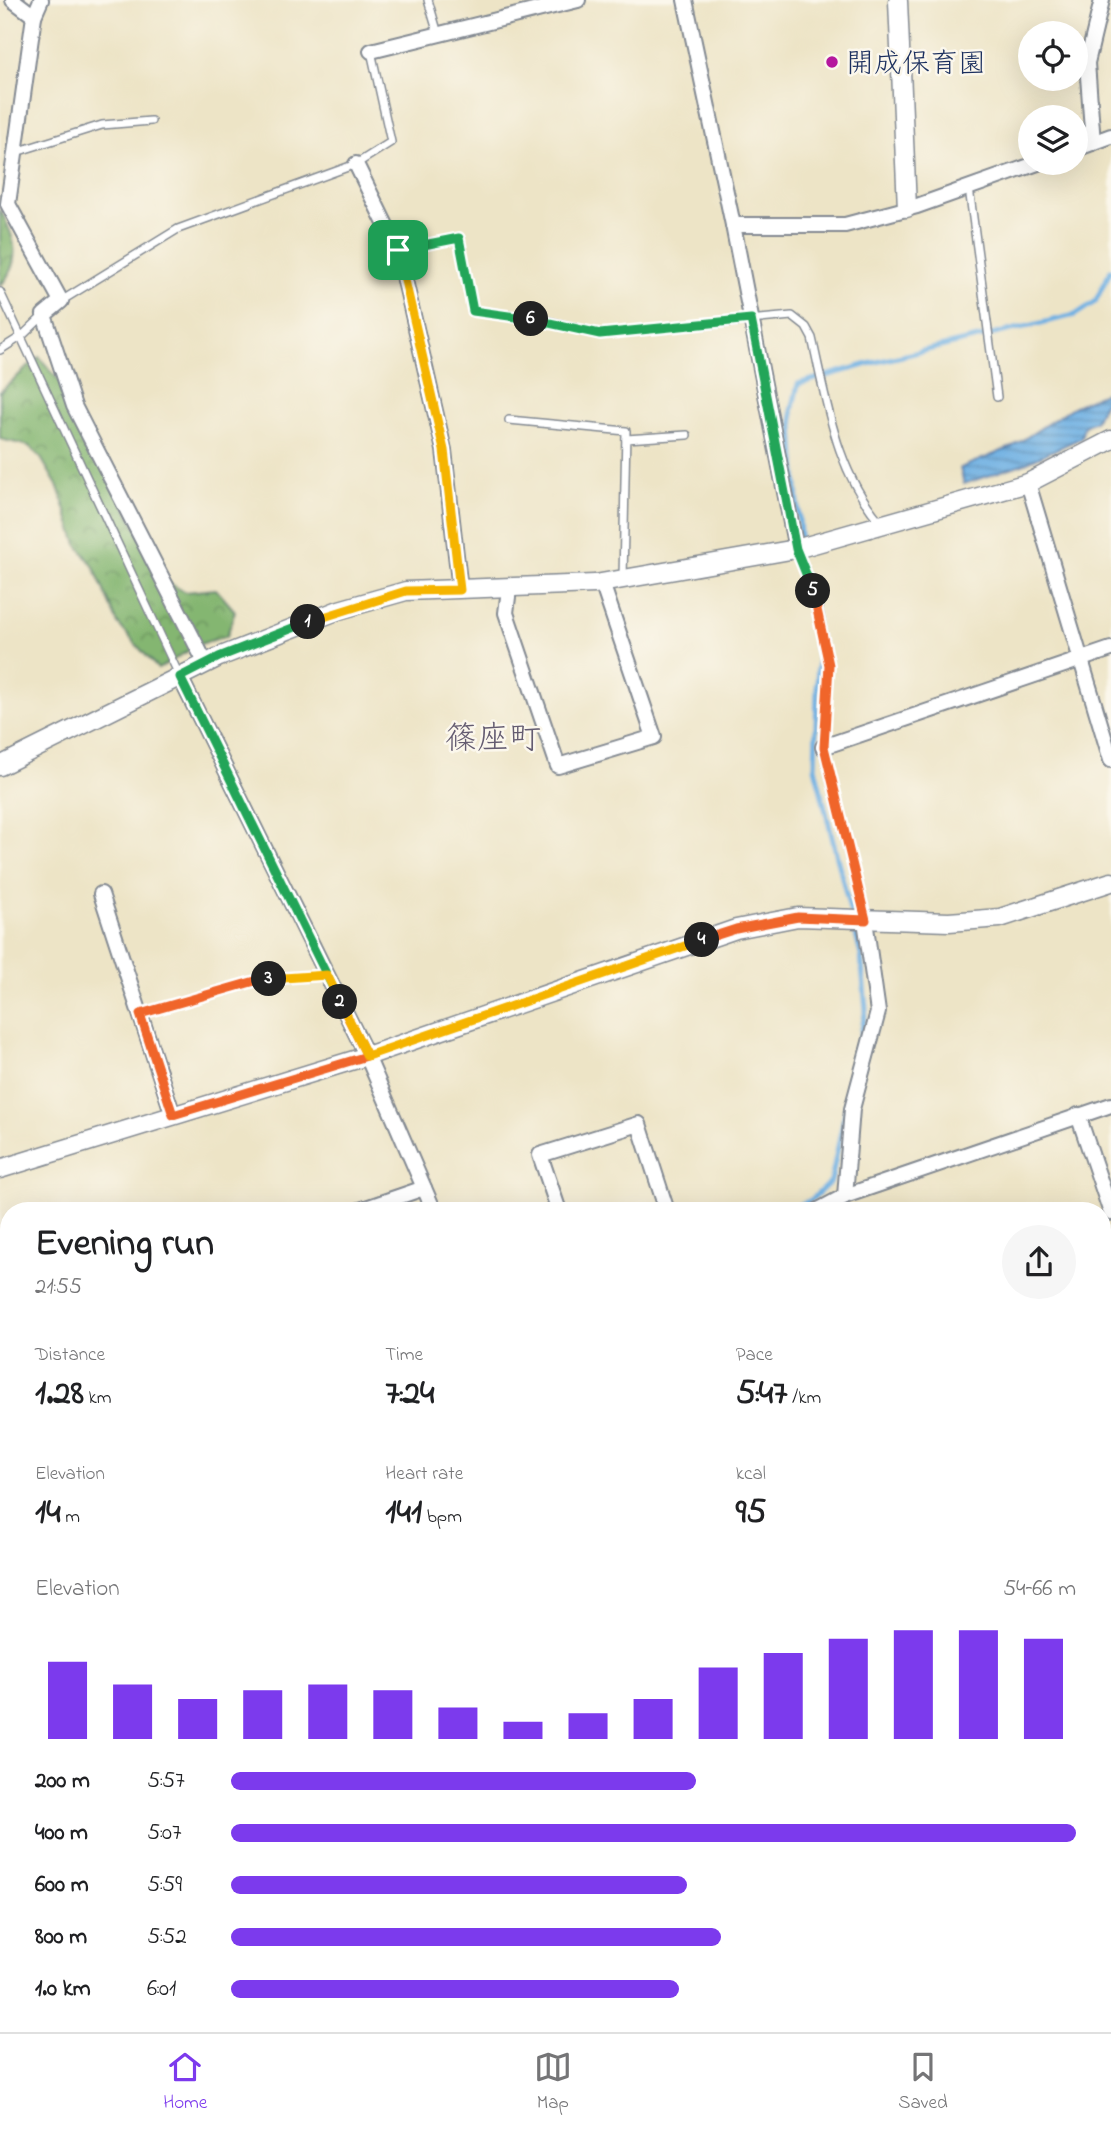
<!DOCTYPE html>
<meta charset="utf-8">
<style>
body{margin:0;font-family:"Indie Flower","Klee One",sans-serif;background:#f6f6f6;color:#202124;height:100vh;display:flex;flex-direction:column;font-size:26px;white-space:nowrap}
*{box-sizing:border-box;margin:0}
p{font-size:23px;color:#757577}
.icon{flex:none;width:38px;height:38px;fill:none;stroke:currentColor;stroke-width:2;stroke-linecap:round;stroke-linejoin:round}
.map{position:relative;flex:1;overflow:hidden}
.side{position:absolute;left:0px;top:1202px;width:1111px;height:831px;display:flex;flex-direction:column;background:#fff;border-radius:28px 28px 0 0;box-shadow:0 7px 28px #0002}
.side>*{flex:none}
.buttons{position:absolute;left:1018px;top:21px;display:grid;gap:14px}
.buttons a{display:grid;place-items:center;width:70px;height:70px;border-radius:50%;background:#fff;box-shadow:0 7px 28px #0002;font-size:35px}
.pin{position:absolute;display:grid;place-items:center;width:60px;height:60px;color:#fff;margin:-30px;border-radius:14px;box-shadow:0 4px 10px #0006}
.km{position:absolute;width:35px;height:35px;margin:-18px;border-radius:50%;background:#222;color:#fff;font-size:19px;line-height:35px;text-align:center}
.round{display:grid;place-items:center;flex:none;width:74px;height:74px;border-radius:37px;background:#f6f6f6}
.headline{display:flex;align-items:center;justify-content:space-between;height:119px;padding:0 35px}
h1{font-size:38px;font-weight:800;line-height:52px}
.figures{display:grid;grid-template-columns:repeat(3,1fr);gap:10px;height:119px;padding:7px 35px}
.figures div{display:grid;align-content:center}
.figures b{font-size:35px;font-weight:800}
.figures small{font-size:19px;font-weight:400}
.figures p{font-size:19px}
.chart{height:196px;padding:14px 35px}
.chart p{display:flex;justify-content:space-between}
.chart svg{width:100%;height:126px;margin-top:7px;stroke:#7c3aed;stroke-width:6}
ul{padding:0 35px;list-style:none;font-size:23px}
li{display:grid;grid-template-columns:112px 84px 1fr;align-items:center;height:52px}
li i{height:18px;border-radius:9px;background:#7c3aed}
.tabs{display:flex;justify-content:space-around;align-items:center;height:98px;border-top:2px solid #e0e0e0;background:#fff;font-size:19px;color:#757577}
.tabs a{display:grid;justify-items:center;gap:4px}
.tabs .selected{color:#7c3aed}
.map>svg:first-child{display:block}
.forest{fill:url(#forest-crowns);stroke:#507268;stroke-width:2}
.water{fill:url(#water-rules);stroke:#4470a0;stroke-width:2}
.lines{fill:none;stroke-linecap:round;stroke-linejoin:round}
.stream{stroke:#6eb0e3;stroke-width:5}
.service-casing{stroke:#848a92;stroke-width:10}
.minor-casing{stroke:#848a92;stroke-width:18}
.tertiary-casing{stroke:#848a92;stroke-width:21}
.service{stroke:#fff;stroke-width:7}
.minor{stroke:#fff;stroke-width:14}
.tertiary{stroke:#fff;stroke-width:18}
.split-1-casing{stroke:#fff;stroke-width:14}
.split-2-casing{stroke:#fff;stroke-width:14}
.split-3-casing{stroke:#fff;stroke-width:14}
.split-4-casing{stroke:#fff;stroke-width:14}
.split-5-casing{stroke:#fff;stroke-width:14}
.split-6-casing{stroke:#fff;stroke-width:14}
.split-7-casing{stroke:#fff;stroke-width:14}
.split-1{stroke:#f5b400;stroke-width:9}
.split-2{stroke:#22a559;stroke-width:9}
.split-3{stroke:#f0652b;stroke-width:9}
.split-4{stroke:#f5b400;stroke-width:9}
.split-5{stroke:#f0652b;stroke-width:9}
.split-6{stroke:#22a559;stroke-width:9}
.split-7{stroke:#22a559;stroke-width:9}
.poi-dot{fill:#b5179e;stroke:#fbf7ec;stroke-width:2.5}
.labels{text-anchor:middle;stroke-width:5;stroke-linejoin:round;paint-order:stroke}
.poi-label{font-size:28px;fill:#1b2f5e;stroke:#fbf7ec;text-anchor:start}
.quarter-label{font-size:32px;fill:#645c71;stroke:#fbf7ec}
</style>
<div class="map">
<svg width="1111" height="2032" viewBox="0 0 1111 2032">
<defs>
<pattern id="forest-crowns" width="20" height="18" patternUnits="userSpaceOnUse" patternTransform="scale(1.75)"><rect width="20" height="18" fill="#84b671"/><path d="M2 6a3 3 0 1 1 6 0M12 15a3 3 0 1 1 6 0" fill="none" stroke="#6b9460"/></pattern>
<pattern id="water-rules" width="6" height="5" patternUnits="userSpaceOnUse" patternTransform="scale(1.75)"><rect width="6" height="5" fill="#6eb0e3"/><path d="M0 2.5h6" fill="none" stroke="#5a90bb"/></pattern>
</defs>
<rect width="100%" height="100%" fill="#fbf7ec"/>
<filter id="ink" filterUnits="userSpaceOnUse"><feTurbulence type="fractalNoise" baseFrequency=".0143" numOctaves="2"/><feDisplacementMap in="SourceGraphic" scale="14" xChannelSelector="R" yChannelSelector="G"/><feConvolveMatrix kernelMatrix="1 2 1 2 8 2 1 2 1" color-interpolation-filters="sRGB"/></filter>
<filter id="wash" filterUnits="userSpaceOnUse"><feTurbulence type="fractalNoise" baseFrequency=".00686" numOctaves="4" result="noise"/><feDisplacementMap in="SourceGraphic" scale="28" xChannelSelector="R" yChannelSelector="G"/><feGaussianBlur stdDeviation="1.57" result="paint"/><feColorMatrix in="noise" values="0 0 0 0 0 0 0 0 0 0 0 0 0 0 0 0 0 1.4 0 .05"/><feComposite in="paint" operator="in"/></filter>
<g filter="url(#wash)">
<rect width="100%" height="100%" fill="#ede4c6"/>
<!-- forest -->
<g class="forest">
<path d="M0,209C14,236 24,260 0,286Z"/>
<polygon points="39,357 64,386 162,579 185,592 216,589 235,611 227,636 200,644 158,669 118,624 94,567 77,544 58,487 41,458 29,446 0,439 0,392"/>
</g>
<!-- water -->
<polygon class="water" points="1104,393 1108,395 1095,421 1084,426 1081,438 1025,463 964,484 960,468 1012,447 1073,407"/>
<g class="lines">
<!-- stream -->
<g class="stream">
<polyline points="800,536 792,411 798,384 868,364 1075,315 1095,302 1111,270"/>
<polyline points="786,1211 811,1200 831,1181 866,1009 861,955 815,767 818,655 804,574"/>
</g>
</g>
</g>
<g filter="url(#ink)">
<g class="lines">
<!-- service casing -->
<g class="service-casing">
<g id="service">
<polyline points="428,0 438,34"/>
<polyline points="16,152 102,125 151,121"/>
<polyline points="969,188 997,397"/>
<path d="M398,250L459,238L473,311L544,320L600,334L792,316L806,327L812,338C827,403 836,473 882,524"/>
<polyline points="0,292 179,675"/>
<polyline points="61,301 178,229 356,164 391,142 371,51"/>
<polyline points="0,350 22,336 43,316"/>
<polyline points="509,420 626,431 623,579"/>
<polyline points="626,439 687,435"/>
<polyline points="796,549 817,601 829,665 823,747 865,919"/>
<polyline points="140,1014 255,981 326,975"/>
<polyline points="863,2025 865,2032"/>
</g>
</g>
<!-- minor casing -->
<g class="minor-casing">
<g id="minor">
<polyline points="13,0 34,16"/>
<polyline points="41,0 34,16 8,204 61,301 44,315 74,406 206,664"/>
<polyline points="685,0 733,225 796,549"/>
<polyline points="371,51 578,0"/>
<polyline points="1093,143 1087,63 1102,0"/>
<polyline points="1076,149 1111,136"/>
<polyline points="356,164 398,250 444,450 460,590"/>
<polyline points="733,225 845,225 917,206 1038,163"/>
<polyline points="1028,483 1111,760"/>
<polyline points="509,589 506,613 558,766 654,737 602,583"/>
<polyline points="180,677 367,1056 434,1211"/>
<polyline points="823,747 1111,649"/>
<polyline points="101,894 173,1115"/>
<polyline points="1078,1115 1111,1213"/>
<polyline points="845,1196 852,1109 878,1012 865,920"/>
<polyline points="357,1211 424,1188"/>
<polyline points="559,1211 540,1155 639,1124 667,1211"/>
<polyline points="817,1211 845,1196 1111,1105"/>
<polyline points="1102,1265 1111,1262"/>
<polyline points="1102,1633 1111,1628"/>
<polyline points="0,1794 9,1786"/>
<polyline points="1102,1870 1111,1860"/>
<polyline points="1102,1979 1111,1977"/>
<polyline points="730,2025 732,2032"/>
<polyline points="1078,2025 1080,2032"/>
<polyline points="317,2032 334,2025"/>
<polyline points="918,2032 943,2025"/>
</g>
</g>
<!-- tertiary casing -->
<g class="tertiary-casing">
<g id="tertiary">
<polyline points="898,1 907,208"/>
<polyline points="0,766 219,657 339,610 406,591 595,584 796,549 1028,483 1111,440"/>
<polyline points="0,1169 367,1056 736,929 798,917 949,922 1000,918 1111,882"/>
<polyline points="1102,1472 1111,1469"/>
<polyline points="0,1830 9,1828"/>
</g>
</g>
<!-- service -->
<use href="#service" class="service"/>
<!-- minor -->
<use href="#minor" class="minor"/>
<!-- tertiary -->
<use href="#tertiary" class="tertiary"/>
</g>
</g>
<g class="lines" filter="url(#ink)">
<!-- split-1 casing -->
<g class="split-1-casing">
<polyline id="split-1" points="308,622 406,591 460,590 444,450 398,250"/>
</g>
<!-- split-2 casing -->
<g class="split-2-casing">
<polyline id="split-2" points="308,622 219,657 180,677 340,1002"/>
</g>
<!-- split-3 casing -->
<g class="split-3-casing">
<polyline id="split-3" points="269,979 255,981 140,1014 173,1115 367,1056 340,1002"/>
</g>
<!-- split-4 casing -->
<g class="split-4-casing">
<polyline id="split-4" points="269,979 327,975 367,1056 702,940"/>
</g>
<!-- split-5 casing -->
<g class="split-5-casing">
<polyline id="split-5" points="702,940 736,929 798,917 866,920 824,747 829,665 813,591"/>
</g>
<!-- split-6 casing -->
<g class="split-6-casing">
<polyline id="split-6" points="531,319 600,334 751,319 796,549 813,591"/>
</g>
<!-- split-7 casing -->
<g class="split-7-casing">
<polyline id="split-7" points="398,250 459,238 473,311 531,319"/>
</g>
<!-- split-1 -->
<use href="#split-1" class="split-1"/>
<!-- split-2 -->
<use href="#split-2" class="split-2"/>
<!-- split-3 -->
<use href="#split-3" class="split-3"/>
<!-- split-4 -->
<use href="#split-4" class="split-4"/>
<!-- split-5 -->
<use href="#split-5" class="split-5"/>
<!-- split-6 -->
<use href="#split-6" class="split-6"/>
<!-- split-7 -->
<use href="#split-7" class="split-7"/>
</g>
<!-- markers -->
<circle class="poi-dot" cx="832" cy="62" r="7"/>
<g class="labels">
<!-- poi labels -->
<g class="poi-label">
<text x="846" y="72">開成保育園</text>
</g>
<!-- quarter labels -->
<g class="quarter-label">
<text x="493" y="748">篠座町</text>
</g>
</g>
</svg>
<div class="buttons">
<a><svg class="icon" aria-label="locate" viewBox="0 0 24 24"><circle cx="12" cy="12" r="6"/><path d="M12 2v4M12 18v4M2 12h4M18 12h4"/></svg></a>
<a><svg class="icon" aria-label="layers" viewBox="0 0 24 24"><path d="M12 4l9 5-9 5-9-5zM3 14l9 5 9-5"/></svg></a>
</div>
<div class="pin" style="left:398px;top:250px;background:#1e9e55"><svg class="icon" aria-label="arrive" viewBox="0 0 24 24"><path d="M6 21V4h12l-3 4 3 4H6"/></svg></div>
<b class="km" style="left:308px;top:622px">1</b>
<b class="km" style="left:340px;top:1002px">2</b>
<b class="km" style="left:269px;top:979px">3</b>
<b class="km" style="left:702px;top:940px">4</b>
<b class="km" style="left:813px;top:591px">5</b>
<b class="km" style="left:531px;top:319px">6</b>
<section class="side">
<div class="headline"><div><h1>Evening run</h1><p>21:55</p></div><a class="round"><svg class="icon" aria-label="share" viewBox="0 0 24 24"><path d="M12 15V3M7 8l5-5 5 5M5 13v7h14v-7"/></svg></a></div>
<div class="figures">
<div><p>Distance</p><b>1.28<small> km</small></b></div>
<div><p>Time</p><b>7:24</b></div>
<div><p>Pace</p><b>5:47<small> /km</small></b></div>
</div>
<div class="figures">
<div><p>Elevation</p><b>14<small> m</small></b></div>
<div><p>Heart rate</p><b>141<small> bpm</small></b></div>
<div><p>kcal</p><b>95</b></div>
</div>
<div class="chart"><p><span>Elevation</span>54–66 m</p>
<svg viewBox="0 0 160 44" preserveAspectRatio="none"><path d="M5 44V17M15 44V25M25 44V30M35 44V27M45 44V25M55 44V27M65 44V33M75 44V38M85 44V35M95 44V30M105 44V19M115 44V14M125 44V9M135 44V6M145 44V6M155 44V9"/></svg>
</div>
<ul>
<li><b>200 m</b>5:57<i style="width:55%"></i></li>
<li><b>400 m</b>5:07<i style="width:100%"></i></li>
<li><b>600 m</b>5:59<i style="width:54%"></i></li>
<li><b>800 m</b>5:52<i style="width:58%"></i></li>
<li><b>1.0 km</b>6:01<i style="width:53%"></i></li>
</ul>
</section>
</div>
<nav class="tabs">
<a class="selected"><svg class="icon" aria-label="home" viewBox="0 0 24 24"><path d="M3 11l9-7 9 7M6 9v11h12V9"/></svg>Home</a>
<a><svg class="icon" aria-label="map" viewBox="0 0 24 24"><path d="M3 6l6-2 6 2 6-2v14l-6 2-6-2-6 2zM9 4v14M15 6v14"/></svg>Map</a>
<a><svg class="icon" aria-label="saved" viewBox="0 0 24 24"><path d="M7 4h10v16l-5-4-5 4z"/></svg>Saved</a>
</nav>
